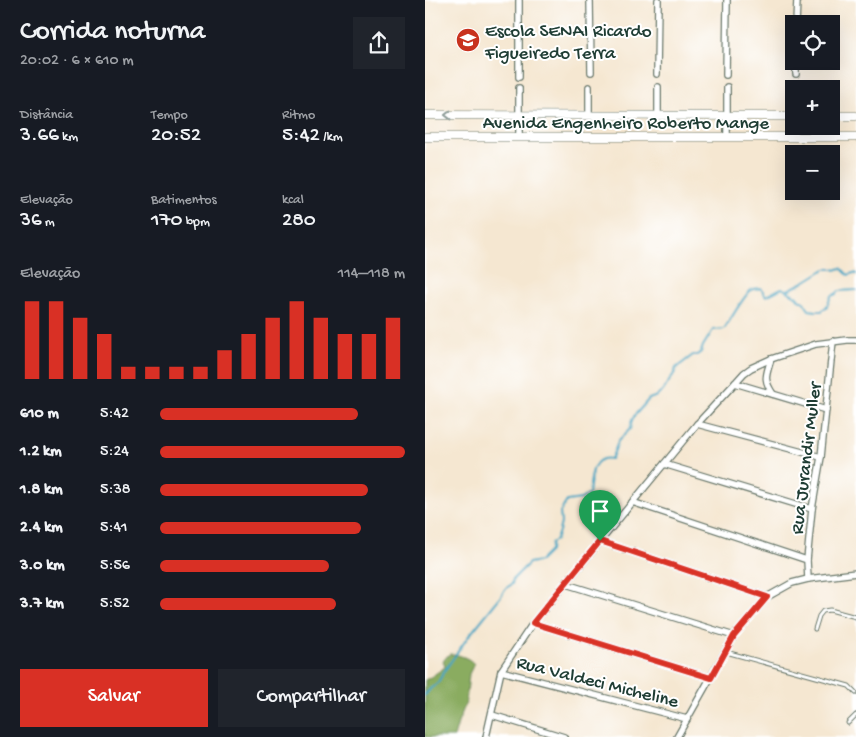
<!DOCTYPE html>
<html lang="pt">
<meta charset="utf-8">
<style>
body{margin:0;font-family:"Gochi Hand",sans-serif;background:#20242c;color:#f1f3f6;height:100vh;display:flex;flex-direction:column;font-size:19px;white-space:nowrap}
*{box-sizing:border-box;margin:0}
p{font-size:16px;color:#9ea1a6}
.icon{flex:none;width:28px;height:28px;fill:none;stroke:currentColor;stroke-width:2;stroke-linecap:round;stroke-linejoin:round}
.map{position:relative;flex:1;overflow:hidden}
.details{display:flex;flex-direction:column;background:#171b24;width:425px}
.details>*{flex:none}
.tools{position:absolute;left:360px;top:15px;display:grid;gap:10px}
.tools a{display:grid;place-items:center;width:55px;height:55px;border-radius:0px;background:#171b24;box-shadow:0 5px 20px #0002;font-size:25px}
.pin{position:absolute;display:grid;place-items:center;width:42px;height:42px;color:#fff;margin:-51px -21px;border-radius:50% 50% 50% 0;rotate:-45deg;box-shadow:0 0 5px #0007}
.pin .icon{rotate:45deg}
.round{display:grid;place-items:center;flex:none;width:52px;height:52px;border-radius:0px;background:#20242c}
.headline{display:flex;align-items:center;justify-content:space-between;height:85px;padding:0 20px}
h1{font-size:28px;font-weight:600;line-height:38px}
.stats{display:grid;grid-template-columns:repeat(3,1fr);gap:8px;height:85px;padding:5px 20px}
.stats div{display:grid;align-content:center}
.stats b{font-size:21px;font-weight:600}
.stats small{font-size:14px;font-weight:400}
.stats p{font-size:14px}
.chart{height:140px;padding:10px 20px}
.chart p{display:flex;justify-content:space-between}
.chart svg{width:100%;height:90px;margin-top:5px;stroke:#d93025;stroke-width:6}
.action{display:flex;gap:10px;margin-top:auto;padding:10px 20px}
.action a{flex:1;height:58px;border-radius:0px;background:#d93025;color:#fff;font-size:20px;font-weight:600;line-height:58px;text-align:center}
.action a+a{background:#20242c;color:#f1f3f6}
ul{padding:0 20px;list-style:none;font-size:16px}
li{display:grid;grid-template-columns:80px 60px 1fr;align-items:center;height:38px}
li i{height:12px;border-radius:6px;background:#d93025}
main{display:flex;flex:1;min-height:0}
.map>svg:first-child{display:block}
.forest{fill:#8aac60;stroke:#54744a}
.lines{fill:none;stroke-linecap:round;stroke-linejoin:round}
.stream{stroke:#46a6c5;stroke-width:2}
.lane-casing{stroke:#6a786b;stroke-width:5}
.street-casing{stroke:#6a786b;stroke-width:8}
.secondary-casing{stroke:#6a786b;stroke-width:9}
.lane{stroke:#fff;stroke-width:3}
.street{stroke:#fff;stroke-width:5.5}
.secondary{stroke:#fff;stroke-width:8}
.oneway{stroke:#8f9e9a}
.route-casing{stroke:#fff;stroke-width:10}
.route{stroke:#d93025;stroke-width:6}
.labels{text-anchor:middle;stroke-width:4;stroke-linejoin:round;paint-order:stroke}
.poi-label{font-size:19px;fill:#1f3d34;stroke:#fff;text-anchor:start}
.street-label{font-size:19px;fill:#1f3d34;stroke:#fff}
</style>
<main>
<section class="details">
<div class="headline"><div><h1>Corrida noturna</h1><p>20:02 · 6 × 610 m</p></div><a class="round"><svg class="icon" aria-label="share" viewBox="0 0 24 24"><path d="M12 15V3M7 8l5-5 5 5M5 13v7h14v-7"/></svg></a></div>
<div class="stats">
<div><p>Distância</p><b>3.66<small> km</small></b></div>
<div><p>Tempo</p><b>20:52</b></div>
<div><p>Ritmo</p><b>5:42<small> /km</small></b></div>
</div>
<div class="stats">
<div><p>Elevação</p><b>36<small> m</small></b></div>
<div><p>Batimentos</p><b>170<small> bpm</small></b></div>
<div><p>kcal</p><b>280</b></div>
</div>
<div class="chart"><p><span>Elevação</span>114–118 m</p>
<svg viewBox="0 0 160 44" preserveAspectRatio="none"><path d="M5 44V6M15 44V6M25 44V14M35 44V22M45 44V38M55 44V38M65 44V38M75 44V38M85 44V30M95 44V22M105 44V14M115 44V6M125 44V14M135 44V22M145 44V22M155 44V14"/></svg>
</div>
<ul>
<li><b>610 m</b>5:42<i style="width:81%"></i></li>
<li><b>1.2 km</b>5:24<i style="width:100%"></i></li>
<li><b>1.8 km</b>5:38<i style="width:85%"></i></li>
<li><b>2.4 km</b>5:41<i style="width:82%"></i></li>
<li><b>3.0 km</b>5:56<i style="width:69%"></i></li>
<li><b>3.7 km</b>5:52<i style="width:72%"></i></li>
</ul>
<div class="action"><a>Salvar</a><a>Compartilhar</a></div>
</section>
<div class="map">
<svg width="431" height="737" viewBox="0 0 431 737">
<rect width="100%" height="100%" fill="#fff"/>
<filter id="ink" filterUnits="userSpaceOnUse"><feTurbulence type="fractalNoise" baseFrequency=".02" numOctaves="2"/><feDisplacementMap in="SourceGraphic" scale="10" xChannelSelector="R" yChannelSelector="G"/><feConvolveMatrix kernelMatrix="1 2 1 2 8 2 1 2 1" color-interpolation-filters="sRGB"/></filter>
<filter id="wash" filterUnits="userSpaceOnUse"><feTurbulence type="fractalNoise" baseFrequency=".0096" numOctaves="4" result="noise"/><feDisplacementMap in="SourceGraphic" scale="20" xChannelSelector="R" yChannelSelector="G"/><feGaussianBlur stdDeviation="1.12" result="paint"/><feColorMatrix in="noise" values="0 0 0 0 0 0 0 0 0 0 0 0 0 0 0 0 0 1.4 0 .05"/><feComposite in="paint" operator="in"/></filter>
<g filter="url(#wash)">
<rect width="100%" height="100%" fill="#f5e7d1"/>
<!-- forest -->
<path class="forest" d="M24,654C31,654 44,657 49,664L44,674L41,703L33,723L29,737H0V680L7,676L20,667L18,661Z"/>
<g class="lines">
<!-- stream -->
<g class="stream">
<polyline points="363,290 379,282 400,269 409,269 410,270 416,268 423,275 428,273 431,274"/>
<path d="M0,695L6,688L12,684L20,670L43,637L76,596L80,589L87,584L88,579L104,563L115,561L125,551L126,543L131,540L134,531L136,523L135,512L142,501L156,499L164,494C166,481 165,455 186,459L190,450L193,441L205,429L207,420L210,415L224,399L232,396L238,391L250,372L251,368L268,355H272L276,352L278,346L288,330L299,329C306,320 320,292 328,289C330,288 333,289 336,288L341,296L357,288L371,296L375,301H378L384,310L391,311H397L402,306L406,296L411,294L414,291L431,290"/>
</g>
</g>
</g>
<g filter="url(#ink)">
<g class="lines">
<!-- lane casing -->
<g class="lane-casing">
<g id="lane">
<polyline points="390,629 394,616 398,611 405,610 431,617"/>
<polyline points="301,652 424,686 431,693"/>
<polyline points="423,723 431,715"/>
</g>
</g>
<!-- street casing -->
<g class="street-casing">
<g id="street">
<polyline points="165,0 166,72"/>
<polyline points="371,24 372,0"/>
<polyline points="232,74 233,0"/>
<polyline points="371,74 371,61"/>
<polyline points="301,75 302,0"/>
<polyline points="94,77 94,0"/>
<polyline points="370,86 370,89"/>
<polyline points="233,87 233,115"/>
<polyline points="302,87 302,137"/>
<polyline points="164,115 164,87"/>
<polyline points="94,137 94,88"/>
<path d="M346,359C341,376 338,379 348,394"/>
<polyline points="310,383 401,410"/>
<polyline points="272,424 396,457"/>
<polyline points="239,464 387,509"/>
<polyline points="207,502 382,560"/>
<polyline points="175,541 342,597"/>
<polyline points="383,579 382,560 387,509 396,457 408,341"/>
<polyline points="141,584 309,636"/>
<polyline points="108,623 286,678"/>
<polyline points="76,671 262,719"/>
<polyline points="67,715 139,737"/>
<polyline points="61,737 76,671 108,623 272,424 310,383 319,373 326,368 346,359 391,344 422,340 431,340"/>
<polyline points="252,737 309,636 342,597 367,583 383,579 431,573"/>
</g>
</g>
<!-- secondary casing -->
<g class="secondary-casing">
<g id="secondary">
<polyline points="0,115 369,116"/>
<polyline points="406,116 431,116"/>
<polyline points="0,137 431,137"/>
</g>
</g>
<!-- lane -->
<use href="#lane" class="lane"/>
<!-- street -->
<use href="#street" class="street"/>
<!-- secondary -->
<use href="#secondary" class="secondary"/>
</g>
<!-- one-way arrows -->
<defs><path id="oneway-chevron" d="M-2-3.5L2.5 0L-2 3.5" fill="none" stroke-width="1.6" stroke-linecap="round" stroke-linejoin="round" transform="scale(1.25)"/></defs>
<use class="oneway" href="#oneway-chevron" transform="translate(23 115) rotate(180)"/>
</g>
<g class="lines" filter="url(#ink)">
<!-- route casing -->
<g class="route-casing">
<polygon id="route" points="175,541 342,597 309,636 286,678 108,623"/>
</g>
<!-- route -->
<use href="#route" class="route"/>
</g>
<!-- icons -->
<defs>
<g id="university-disc" transform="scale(1.25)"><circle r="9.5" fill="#c8321e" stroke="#fff"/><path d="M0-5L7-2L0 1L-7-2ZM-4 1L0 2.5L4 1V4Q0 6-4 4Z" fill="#fff"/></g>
</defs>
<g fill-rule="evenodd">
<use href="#university-disc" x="43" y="40"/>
</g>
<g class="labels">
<!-- poi labels -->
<g class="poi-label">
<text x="60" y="36">Escola SENAI Ricardo<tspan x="60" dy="22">Figueiredo Terra</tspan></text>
</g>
<!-- street labels -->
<g class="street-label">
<text x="201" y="128">Avenida Engenheiro Roberto Mange</text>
<text transform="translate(379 458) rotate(-83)" y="7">Rua Jurandir Muller</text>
<text transform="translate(173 680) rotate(14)" y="7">Rua Valdeci Micheline</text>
</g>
</g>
</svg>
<div class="tools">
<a><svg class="icon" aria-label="locate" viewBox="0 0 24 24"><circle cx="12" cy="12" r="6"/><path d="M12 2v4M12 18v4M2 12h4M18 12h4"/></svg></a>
<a>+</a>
<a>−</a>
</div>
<div class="pin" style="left:175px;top:541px;background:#1e9e55"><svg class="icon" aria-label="arrive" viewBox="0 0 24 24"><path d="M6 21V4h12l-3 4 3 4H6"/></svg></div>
</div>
</main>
